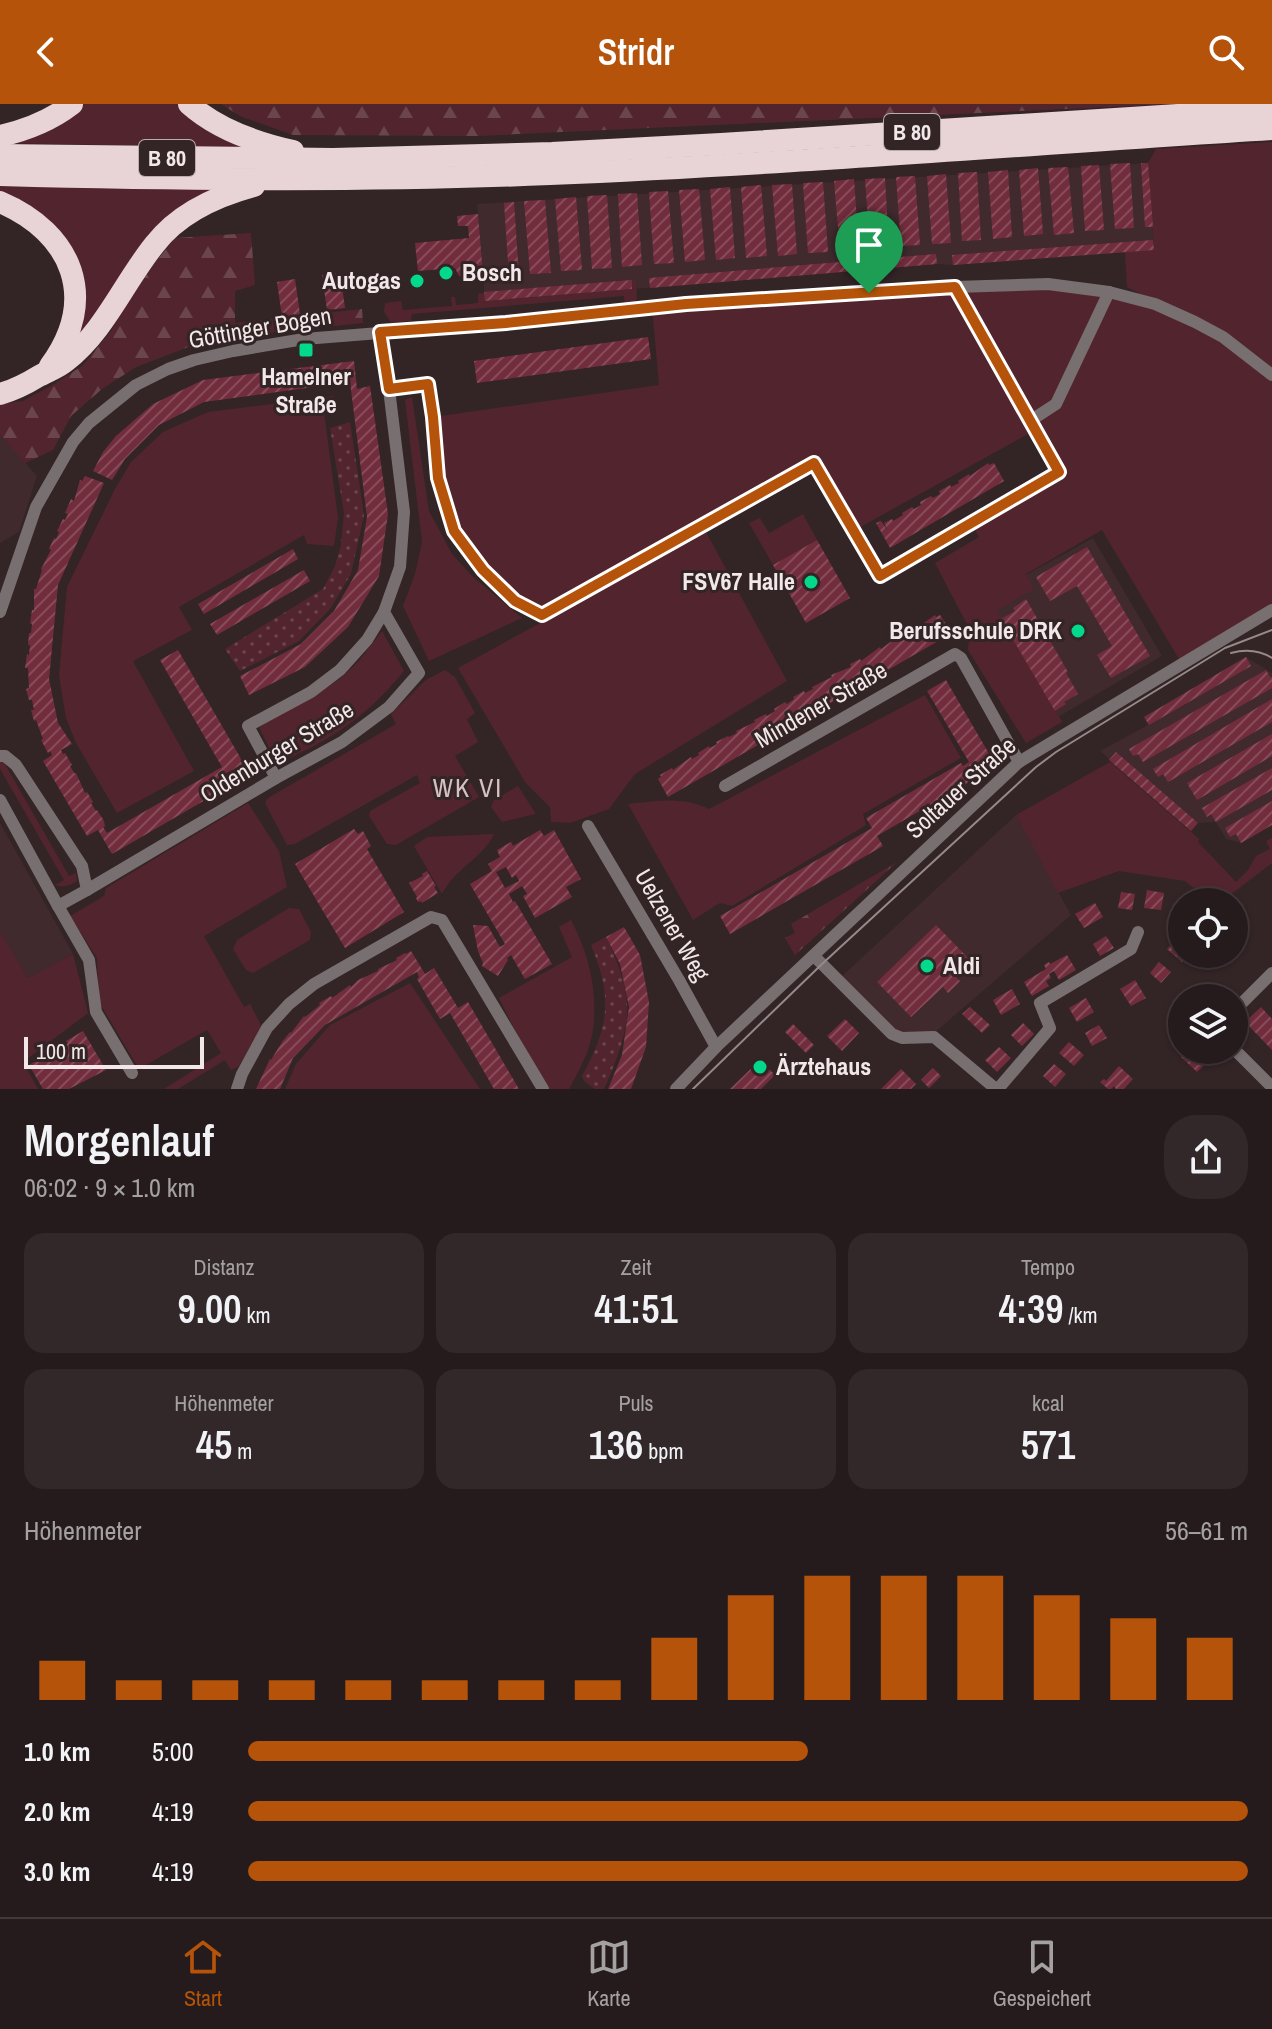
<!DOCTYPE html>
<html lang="de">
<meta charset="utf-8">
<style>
body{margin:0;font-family:"Archivo Narrow",sans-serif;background:#322829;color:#f1f3f6;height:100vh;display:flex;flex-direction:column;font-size:30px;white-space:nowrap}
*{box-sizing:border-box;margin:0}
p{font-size:26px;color:#a4a1a3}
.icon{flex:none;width:44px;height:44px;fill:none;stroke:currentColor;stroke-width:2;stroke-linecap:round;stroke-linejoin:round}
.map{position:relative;height:985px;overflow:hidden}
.panel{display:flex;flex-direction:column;background:#261b1c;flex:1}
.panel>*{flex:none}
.fabs{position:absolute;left:1168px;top:784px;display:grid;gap:16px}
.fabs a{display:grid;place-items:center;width:80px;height:80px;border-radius:50%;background:#261b1c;box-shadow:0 2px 6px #0004,0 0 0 2px #42393b;font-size:40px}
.scale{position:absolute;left:24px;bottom:20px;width:180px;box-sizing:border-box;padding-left:8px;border:4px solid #f2e8e9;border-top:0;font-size:22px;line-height:28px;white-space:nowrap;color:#f2e8e9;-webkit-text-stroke:6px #332426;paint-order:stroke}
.pin{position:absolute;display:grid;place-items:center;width:68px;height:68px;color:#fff;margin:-82px -34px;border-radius:50% 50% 50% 0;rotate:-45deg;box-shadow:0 0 8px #0007}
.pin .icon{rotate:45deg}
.round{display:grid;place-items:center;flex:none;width:84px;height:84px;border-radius:32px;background:#322829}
.head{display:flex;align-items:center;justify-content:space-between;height:136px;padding:0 24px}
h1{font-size:44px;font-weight:600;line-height:60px}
.stats{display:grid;grid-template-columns:repeat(3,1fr);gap:12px;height:136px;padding:8px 24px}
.stats div{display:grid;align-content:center;border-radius:20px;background:#322829;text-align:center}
.stats b{font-size:40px;font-weight:600}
.stats small{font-size:22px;font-weight:400}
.stats p{font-size:22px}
.chart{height:224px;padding:16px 24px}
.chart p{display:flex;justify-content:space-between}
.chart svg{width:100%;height:144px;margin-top:8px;stroke:#b45309;stroke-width:6}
ul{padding:0 24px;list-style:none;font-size:26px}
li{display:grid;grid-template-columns:128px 96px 1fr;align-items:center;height:60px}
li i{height:20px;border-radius:10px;background:#b45309}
header{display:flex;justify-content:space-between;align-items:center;height:104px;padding:0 24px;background:#b45309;color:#fff;font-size:36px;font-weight:600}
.tab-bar{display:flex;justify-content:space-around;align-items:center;height:112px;border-top:2px solid #42393b;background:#261b1c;font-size:22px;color:#a4a1a3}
.tab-bar a{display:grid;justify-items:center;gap:4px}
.tab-bar .on{color:#b45309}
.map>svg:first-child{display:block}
.built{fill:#402a2e}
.green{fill:#52252e}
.forest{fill:url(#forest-firs)}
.garden{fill:url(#garden-dots)}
.building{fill:url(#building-hatch);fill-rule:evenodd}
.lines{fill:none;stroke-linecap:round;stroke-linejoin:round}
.street{stroke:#786f70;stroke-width:12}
.highway{stroke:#e8d3d6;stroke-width:22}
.tram{stroke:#95898a;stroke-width:2}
.route-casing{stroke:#fff;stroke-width:16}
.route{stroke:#b45309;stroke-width:10}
.poi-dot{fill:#03d98b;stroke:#332426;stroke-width:3}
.labels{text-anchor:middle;stroke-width:6;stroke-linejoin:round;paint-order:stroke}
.shield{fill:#332426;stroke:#b9adae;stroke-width:2}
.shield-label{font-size:22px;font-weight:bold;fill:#f2e8e9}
.poi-label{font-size:24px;font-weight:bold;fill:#f2e8e9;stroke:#332426;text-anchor:start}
.street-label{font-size:24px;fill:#f2e8e9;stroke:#332426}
.neighbourhood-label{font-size:26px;letter-spacing:2px;fill:#d5c0c3;stroke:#332426}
</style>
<header><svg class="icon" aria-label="back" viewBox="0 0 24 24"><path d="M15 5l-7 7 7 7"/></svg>Stridr<svg class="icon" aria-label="search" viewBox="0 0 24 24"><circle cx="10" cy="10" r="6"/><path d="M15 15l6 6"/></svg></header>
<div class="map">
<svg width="1272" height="985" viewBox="0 0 1272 985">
<defs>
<pattern id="forest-firs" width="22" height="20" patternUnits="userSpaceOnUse" patternTransform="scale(2)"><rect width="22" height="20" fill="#52252e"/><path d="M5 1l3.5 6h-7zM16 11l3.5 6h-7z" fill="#6b454c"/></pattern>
<pattern id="garden-dots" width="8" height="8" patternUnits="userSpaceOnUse" patternTransform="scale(2)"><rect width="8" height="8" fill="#52252e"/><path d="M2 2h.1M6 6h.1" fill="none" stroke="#6b454c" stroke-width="1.8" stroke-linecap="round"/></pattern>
<pattern id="building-hatch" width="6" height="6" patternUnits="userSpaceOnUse" patternTransform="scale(2)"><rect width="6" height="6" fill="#722d3d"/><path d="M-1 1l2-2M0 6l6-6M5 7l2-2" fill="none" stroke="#874b59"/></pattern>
</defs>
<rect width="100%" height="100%" fill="#332426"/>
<!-- built -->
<g class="built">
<polygon points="1148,59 1154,146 953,161 937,160 485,197 477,100"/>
<polygon points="0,330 37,372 19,428 0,439"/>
<polygon points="1093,434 1162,552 1058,613 994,503 999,486"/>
<polygon points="1246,553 1272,569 1272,721 1241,739 1226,735 1216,718 1198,719 1191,727 1100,647 1148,621 1144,613"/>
<polygon points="1016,711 1071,811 933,930 897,932 841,873"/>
<polygon points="0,719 73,850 28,874 0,829"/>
</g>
<!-- green -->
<g class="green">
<polygon points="80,0 183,0 263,44 0,39"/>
<polygon points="1272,38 1272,506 1182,560 1102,426 1026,470 1034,485 997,506 1062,618 1026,639 968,546 970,526 935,459 979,433 974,424 1066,373 963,198 1028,330 855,426 814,359 542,511 515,497 454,425 438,374 433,313 659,281 652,203 1048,180 1169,205 1127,183 1125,148 1154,145 1148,59 1156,45"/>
<polygon points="0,77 229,84 185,103 66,249 85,185 0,93"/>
<polygon points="632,176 636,178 637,195 632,200 625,201 624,192 412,210 411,217 391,219 384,208 385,199 401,197 403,206 452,202 451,193 455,193 456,201 478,199 478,190 484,189 486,197 633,185"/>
<polygon points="334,292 324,308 338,414 334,442 307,440 304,431 179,503 192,526 133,557 194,667 117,709 76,639 66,614 59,571 67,483 115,385 131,358 163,328 208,308"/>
<polygon points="412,293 429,407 452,450 472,472 522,514 429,557 403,502 415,470 422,438 405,296"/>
<polygon points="803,410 817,436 773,461 749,419 760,414 769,429"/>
<polygon points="706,428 787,577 635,670 609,705 570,719 551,718 550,703 525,678 458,564"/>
<path d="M382,527L404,567C385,590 364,611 339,627C320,640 298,650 277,660L259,623L340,575L359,557Z"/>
<polygon points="445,566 455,573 475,609 467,615 478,638 455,652 479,693 396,741 387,740 369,712 370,707 420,679 417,671 295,740 287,741 265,699 268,694 396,620 391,610 426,576"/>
<path d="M925,591L961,654L863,710L866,721L732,802L720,799L693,816L628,700C657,697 682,692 709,705Z"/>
<path d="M0,655L11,658L6,662L69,772L76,769L77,777C69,782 64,784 55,781L64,776L0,665Z"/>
<polygon points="1110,658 1199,735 1198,738 1236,778 1248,766 1256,752 1270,745 1266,737 1272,734 1272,759 1221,798 1211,798 1185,777 1119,767 1058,789 1016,711"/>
<polygon points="518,682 536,710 502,718 491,703 494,696"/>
<polygon points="248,699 279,747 287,783 204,832 244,903 250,900 262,923 238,963 231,966 225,956 178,985 164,985 221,949 207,926 139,965 99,898 97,854 70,812 104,792 106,784"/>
<path d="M494,730C483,754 455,764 442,790L414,742L427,733Z"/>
<polygon points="289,804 299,805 311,828 310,836 253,869 246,866 233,845 237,836"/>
<path d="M571,816C589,850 598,887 593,926C590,947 579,967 569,985H549L520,936L499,894L572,853L559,823Z"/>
<polygon points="0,828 28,874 73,850 88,909 23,958 38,985 0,985"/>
<polygon points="410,879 480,985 285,985 296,960 330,921"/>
</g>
<!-- forest -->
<g class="forest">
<polygon points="221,0 1174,0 478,32 293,31 240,12"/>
<polygon points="251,129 255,181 235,187 235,219 362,205 363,219 257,230 199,239 136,263 102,285 71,312 53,346 25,359 0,330 0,300 23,297 51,282 82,262 111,227 130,194 150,165 175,134"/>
<polygon points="897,758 795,851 785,834 795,829 791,820"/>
</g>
<!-- garden -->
<g class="garden">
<polygon points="350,318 364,411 351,470 330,505 299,537 240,567 225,545 323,485 335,462 341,441 344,409 330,324"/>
<path d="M606,833C616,854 625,876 627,900C629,926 615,961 604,985H595L584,977L582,972C609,923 613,893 591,841Z"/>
</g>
<!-- building -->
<g class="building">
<polygon points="1130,59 1134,124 1115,125 1110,60"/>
<polygon points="1141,59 1148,59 1153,123 1145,123"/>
<polygon points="1099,61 1104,126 1085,127 1081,62"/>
<polygon points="1068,63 1074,129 1054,131 1048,64"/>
<polygon points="1038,64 1043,130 1024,132 1019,66"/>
<polygon points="1008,66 1012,133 993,135 988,68"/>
<polygon points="977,68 981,136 962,137 958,69"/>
<polygon points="946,70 951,139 932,140 927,72"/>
<polygon points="915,72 920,141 901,142 896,73"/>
<polygon points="885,74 889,143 870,144 865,75"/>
<polygon points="854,75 859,145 840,147 834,77"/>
<polygon points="823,78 828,148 808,149 803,79"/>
<polygon points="792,80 797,150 778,152 772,81"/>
<polygon points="761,81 767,152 746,154 741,83"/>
<polygon points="730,83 735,154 716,156 710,85"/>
<polygon points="699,85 705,156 685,158 679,86"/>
<polygon points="668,87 674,159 654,160 649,88"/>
<polygon points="637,89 642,161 622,163 618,90"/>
<polygon points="607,91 612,164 592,165 587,92"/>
<polygon points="576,93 582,166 561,167 555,95"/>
<polygon points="545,96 551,169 530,170 524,97"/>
<polygon points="514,98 519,171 509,172 504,99"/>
<polygon points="478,110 483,170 459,172 455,164 418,167 415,139 469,134 468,122 458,122 457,112"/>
<polygon points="1153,136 1154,146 953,161 952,151"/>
<polygon points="936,150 937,160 650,184 649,174"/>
<polygon points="340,169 345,204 327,206 322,171"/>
<polygon points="295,175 300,210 282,213 277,178"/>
<polygon points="632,176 632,185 485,197 484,188"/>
<polygon points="648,233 651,255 477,279 474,257"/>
<polygon points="354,257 357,285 370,282 388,410 379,472 348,523 305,563 249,591 240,572 301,540 334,507 358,466 367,413 350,278 204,298 159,321 125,355 112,376 93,367 103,348 116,332 153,300 203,276"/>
<polygon points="988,359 989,361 994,359 1004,377 890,444 876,419 881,417 888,427 884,419 892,415 893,417 903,411 902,409 912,403 914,405 921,401 920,398 931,392 933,394 940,390 939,387 950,381 951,383 959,379 958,377 969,370 970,372"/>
<polygon points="85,372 104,379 58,481 49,575 58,619 72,640 61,646 63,650 65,649 72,661 70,662 75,670 76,669 85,689 87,688 93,698 91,699 96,707 97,706 104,717 105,722 103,723 107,729 222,663 160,556 178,546 244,660 219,673 226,684 112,750 98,726 87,732 43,657 52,651 50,647 48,649 41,636 43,635 36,616 34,617 31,606 34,606 32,596 29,596 26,585 29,584 28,564 25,564 27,550 29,551 30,541 28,541 29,529 31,529 32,520 30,519 32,506 34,506 34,485 36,485 42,466 41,465 51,446 49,445 54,434 56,435 59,428 57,427 63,415 65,416 68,410 65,409 71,395 74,397 80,376 82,377"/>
<polygon points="817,436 850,494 806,519 773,461"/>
<polygon points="1087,443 1150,552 1111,574 1097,551 1112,542 1077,482 1050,497 1036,473"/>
<polygon points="293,445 298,455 204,510 198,500"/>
<polygon points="304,466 310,477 217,531 210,520"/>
<polygon points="1026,495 1068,568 1066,569 1078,590 1064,598 1066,600 1055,607 1001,515 1015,507 1013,504"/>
<polygon points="935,511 936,513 940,511 952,529 668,693 658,675 661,673 660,671 672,664 673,666 691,653 692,655 699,651 698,649 709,642 710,644 717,640 716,638 728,632 729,633 737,629 736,627 755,618 754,616 766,610 767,612 775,607 774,605 785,598 787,600 794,595 793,593 804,587 805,589 813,585 812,583 832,573 831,571 851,563 850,560 860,555 861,557 880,543 881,545 897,533 899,535 907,530 906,528 916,522 917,524"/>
<polygon points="1246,553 1251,562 1149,621 1144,613"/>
<polygon points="1266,566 1270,573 1272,573 1272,584 1143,658 1138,650 1133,652 1129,645"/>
<polygon points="946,576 991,653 966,667 971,677 877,732 883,742 730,830 720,812 872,724 866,714 961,659 963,662 969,658 927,587"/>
<polygon points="1272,595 1272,618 1168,678 1163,670 1158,673 1153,665"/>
<polygon points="1272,630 1272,652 1197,696 1187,679"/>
<polygon points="1116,648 1198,719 1191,727 1109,656"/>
<polygon points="1272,664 1272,686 1216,718 1211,710 1207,713 1202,704"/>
<polygon points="1272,697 1272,721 1241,739 1236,730 1230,733 1225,724"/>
<polygon points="354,725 358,730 363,727 371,742 367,745 404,808 345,844 295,760"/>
<path d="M540,726L544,732L554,726L581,775L566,783L572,793L535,814L523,792L527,790L522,782L509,790L513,798L515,797L552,860L525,875L511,851L507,854L508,856L498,872L482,862L483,859L478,847L473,821L488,822L500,843L505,840L470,780L492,767L488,760L500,753L497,746L511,738L513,742ZM506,763L512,774L516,771L519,777L505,784L496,768Z"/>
<polygon points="427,767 436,782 434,783 438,789 422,799 421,797 418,798 416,794 417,793 409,779 423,772 422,770"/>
<polygon points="1147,786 1164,789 1161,806 1144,804"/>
<polygon points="1121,788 1135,790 1132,806 1118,804"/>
<polygon points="1095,799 1103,813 1084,824 1075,810"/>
<polygon points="936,821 969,855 953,870 960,877 948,889 943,883 911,913 877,878"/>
<polygon points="624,823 640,851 649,898 646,943 631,985 608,985 622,951 629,903 620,860 606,833"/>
<polygon points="1106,832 1114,844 1100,852 1093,840"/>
<polygon points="1178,833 1182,836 1182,850 1189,850 1182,858 1167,845"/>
<polygon points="411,847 425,870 434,864 458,904 468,898 519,985 494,985 450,909 440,915 417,875 419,873 417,868 325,921 293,954 280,985 256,985 270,955 271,956 282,938 290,928 291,929 304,912 305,913 320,901 319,899 331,892 332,894 350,881 351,883 358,876 378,867 378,865 397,856 396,854 405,849 406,850"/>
<polygon points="1067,851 1076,866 1059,876 1054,867 1049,870 1051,874 1046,877 1049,882 1032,892 1024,878 1046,865 1044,861 1049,858 1050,860"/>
<polygon points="1159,858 1171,868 1161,879 1150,869"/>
<polygon points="1135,876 1146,894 1131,902 1120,885"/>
<polygon points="1012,885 1020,900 1001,911 993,896"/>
<polygon points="1086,894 1094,908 1077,918 1069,904"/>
<polygon points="970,903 990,921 982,929 962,910"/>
<polygon points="1261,903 1272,915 1272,946 1245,918"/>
<polygon points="845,915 859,929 842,947 827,932"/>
<polygon points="1023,919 1034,930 1022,942 1011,931"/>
<polygon points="793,920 814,941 806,949 785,928"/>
<polygon points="1099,921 1107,934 1092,942 1085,929"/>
<polygon points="83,927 106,966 69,985 43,985 29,961 68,939 66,937"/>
<polygon points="1069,938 1084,951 1074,962 1059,949"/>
<polygon points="999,943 1011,954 997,968 985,956"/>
<polygon points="1188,946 1213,946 1216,949 1197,968 1181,953"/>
<polygon points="760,956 775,971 761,985 730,985"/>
<polygon points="1054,960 1066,970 1055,983 1043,972"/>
<polygon points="1119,962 1133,975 1124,985 1116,985 1114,982 1111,985 1108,985 1100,978 1104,975 1106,977"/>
<polygon points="933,964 941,972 929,984 921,976"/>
<polygon points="901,965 916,980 911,985 881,985"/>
</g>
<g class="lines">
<!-- street -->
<g class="street">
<polyline points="389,285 428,280 433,313 438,374 454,427 483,466 515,497 542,511 814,359 880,472 1059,368 955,183"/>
<polyline points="1030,317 1056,300 1109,188"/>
<polyline points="0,508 36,403 73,338 89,319 136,281 168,265 194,256 233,247 304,235 506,219 686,200 955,183 1048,180 1109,188 1155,200 1195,218 1223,233 1272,271"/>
<polyline points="0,652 5,652 16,661 82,762 87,786 58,802 0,696"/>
<polyline points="276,674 248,622 311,588 340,566 367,536 384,508 400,463 404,408 389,285 380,228"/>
<polyline points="725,682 955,550 961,554 1019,658"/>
<polyline points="588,722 679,876 716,943"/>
<polyline points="87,786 276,674 342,638 389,603 419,569 384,508"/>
<polyline points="58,802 89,856 96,908 132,969"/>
<polyline points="814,852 892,930 902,934 934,933 996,985"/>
<polyline points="1234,907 1272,869"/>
<polyline points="1234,945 1272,983"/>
<polyline points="237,985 242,970 267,924 289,900 314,880 431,813 442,816 543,985"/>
<polyline points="676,985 716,943 1019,658 1272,506"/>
<polyline points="998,985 1050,924 1040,899 1131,845 1138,828"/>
</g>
<!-- highway -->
<g class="highway">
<path d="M189,0C217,25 257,39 293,47"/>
<path d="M0,32C27,26 50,17 72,0"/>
<polyline points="0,51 333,55 552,49 721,40 1272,5"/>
<path d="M0,71C183,76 367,78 550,70C791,60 1031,40 1272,25"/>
<path d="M0,98C73,129 99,195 50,262"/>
<path d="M0,290C14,286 26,280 39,272C48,267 58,264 66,257C105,227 124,178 155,140C179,109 217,92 254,82"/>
</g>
<!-- tram -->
<g class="tram">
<path d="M1231,549C1246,545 1259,546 1272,554"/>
<polyline points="693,985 822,860 1036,663 1056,648 1225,544 1272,526"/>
</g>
</g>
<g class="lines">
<!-- route casing -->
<g class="route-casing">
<polygon id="route" points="955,183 1059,368 880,472 814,359 542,511 515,497 483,466 454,427 438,374 433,313 428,280 389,285 380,228 506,219 686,200"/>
</g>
<!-- route -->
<use href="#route" class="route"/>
</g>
<!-- markers -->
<g class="poi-dot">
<circle cx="446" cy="169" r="8"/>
<circle cx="417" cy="177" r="8"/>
<rect x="298" y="238" width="16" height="16" rx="4"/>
<circle cx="811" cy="478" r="8"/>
<circle cx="1078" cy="527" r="8"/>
<circle cx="927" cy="862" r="8"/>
<circle cx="760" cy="963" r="8"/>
</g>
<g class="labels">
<!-- shield labels -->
<g class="shield">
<rect x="884" y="10" width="56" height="36" rx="6"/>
<rect x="139" y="36" width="56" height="36" rx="6"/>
</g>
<g class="shield-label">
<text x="912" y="36">B 80</text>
<text x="167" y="62">B 80</text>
</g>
<!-- poi labels -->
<g class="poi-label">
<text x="462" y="177">Bosch</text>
<text x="401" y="185" text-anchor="end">Autogas</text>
<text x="306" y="281" text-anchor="middle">Hamelner<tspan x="306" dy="28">Straße</tspan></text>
<text x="795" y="486" text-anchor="end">FSV67 Halle</text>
<text x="1062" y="535" text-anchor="end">Berufsschule DRK</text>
<text x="943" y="870">Aldi</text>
<text x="776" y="971">Ärztehaus</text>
</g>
<!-- street labels -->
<g class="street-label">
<text transform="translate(260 224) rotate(-10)" y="8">Göttinger Bogen</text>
<text transform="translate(821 601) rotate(-30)" y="8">Mindener Straße</text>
<text transform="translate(277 648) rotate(-31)" y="8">Oldenburger Straße</text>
<text transform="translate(961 684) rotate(-42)" y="8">Soltauer Straße</text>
<text transform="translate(672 821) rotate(60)" y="8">Uelzener Weg</text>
</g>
<!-- neighbourhood labels -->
<g class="neighbourhood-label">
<text x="468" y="693">WK VI</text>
</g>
</g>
</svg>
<div class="fabs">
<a><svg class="icon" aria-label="locate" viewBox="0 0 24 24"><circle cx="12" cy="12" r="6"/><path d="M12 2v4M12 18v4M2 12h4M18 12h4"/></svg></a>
<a><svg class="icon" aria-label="layers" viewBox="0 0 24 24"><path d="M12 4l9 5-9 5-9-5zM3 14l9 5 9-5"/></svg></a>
</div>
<div class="scale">100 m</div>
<div class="pin" style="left:869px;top:189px;background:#1e9e55"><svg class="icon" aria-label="arrive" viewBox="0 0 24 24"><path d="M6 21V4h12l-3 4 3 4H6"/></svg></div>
</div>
<section class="panel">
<div class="head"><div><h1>Morgenlauf</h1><p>06:02 · 9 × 1.0 km</p></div><a class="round"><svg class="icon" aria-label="share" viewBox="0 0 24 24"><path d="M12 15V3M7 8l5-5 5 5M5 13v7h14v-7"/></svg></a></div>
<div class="stats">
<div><p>Distanz</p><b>9.00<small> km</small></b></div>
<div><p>Zeit</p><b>41:51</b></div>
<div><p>Tempo</p><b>4:39<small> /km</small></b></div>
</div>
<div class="stats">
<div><p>Höhenmeter</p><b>45<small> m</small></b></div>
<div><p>Puls</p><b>136<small> bpm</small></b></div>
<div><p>kcal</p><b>571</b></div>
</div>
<div class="chart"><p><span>Höhenmeter</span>56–61 m</p>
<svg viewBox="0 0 160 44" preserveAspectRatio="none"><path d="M5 44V32M15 44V38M25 44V38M35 44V38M45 44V38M55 44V38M65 44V38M75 44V38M85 44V25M95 44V12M105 44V6M115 44V6M125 44V6M135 44V12M145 44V19M155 44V25"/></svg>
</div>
<ul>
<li><b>1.0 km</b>5:00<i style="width:56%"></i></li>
<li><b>2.0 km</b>4:19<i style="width:100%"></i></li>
<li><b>3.0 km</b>4:19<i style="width:100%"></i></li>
</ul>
</section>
<nav class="tab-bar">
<a class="on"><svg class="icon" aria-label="home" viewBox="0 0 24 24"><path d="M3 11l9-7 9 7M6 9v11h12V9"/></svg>Start</a>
<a><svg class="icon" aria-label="map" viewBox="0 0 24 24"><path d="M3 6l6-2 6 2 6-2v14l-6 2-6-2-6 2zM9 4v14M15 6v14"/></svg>Karte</a>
<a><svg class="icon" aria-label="saved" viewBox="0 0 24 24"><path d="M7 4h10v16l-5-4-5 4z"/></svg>Gespeichert</a>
</nav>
